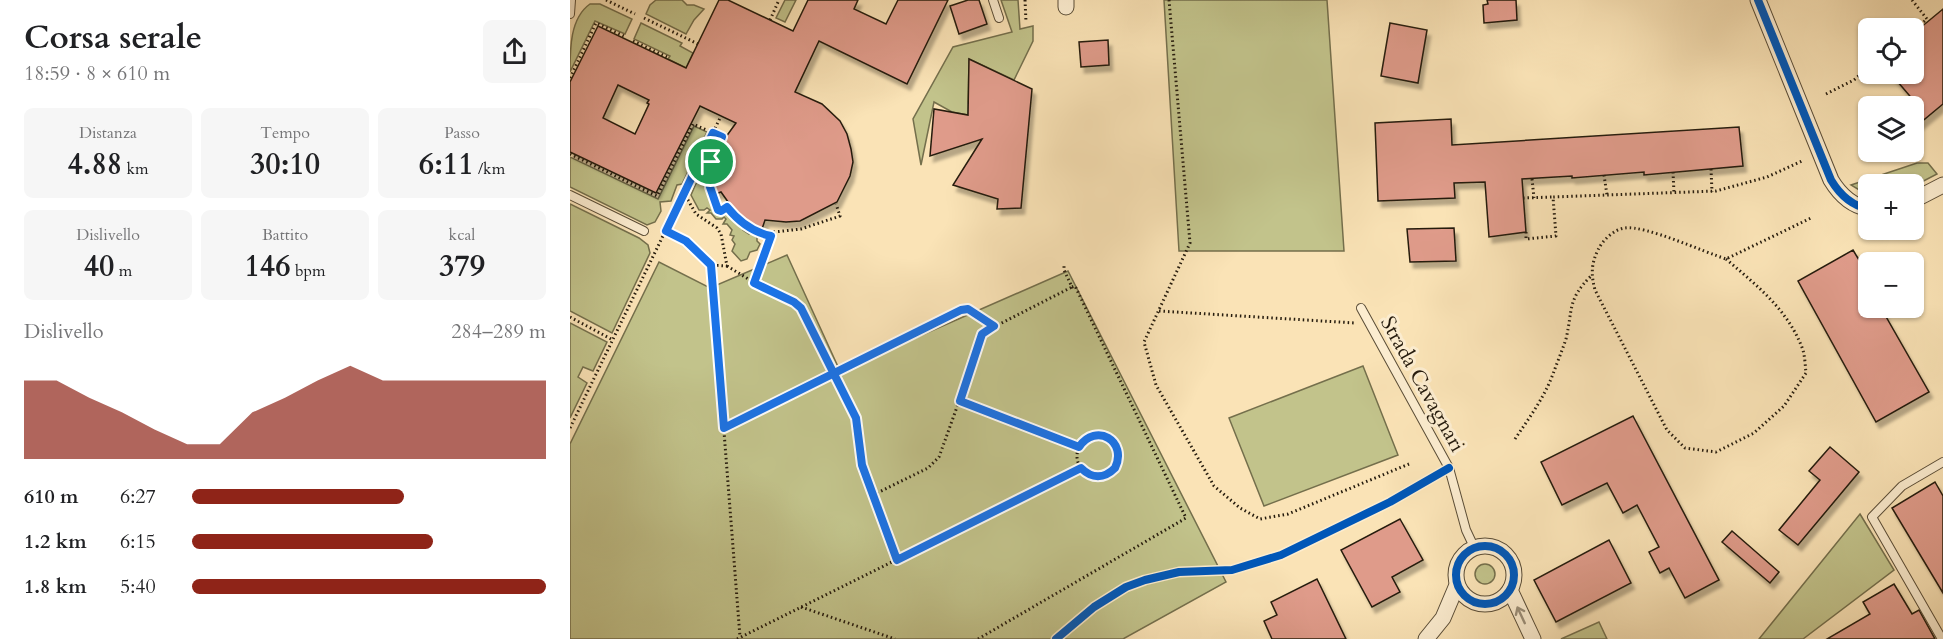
<!DOCTYPE html>
<html lang="it">
<meta charset="utf-8">
<style>
body{margin:0;font-family:Cardo,serif;background:#f6f6f6;color:#202124;height:100vh;display:flex;flex-direction:column;font-size:22px;white-space:nowrap}
*{box-sizing:border-box;margin:0}
p{font-size:20px;color:#757577}
.icon{flex:none;width:33px;height:33px;fill:none;stroke:currentColor;stroke-width:2;stroke-linecap:round;stroke-linejoin:round}
.map{position:relative;flex:1;overflow:hidden}
.drawer{display:flex;flex-direction:column;background:#fff;width:570px}
.drawer>*{flex:none}
.fabs{position:absolute;left:1288px;top:18px;display:grid;gap:12px}
.fabs a{display:grid;place-items:center;width:66px;height:66px;border-radius:9px;background:#fff;box-shadow:0 2px 4px #0004;font-size:30px}
.pin{position:absolute;display:grid;place-items:center;width:51px;height:51px;color:#fff;margin:-26px;border:3px solid #fff;border-radius:50%;box-shadow:0 2px 6px #0007}
.round{display:grid;place-items:center;flex:none;width:63px;height:63px;border-radius:9px;background:#f6f6f6}
.summary{display:flex;align-items:center;justify-content:space-between;height:102px;padding:0 24px}
h1{font-size:33px;font-weight:700;line-height:45px}
.stats{display:grid;grid-template-columns:repeat(3,1fr);gap:9px;height:102px;padding:6px 24px}
.stats div{display:grid;align-content:center;border-radius:9px;background:#f6f6f6;text-align:center}
.stats b{font-size:30px;font-weight:700}
.stats small{font-size:16px;font-weight:400}
.stats p{font-size:16px}
.chart{height:168px;padding:12px 24px}
.chart p{display:flex;justify-content:space-between}
.chart svg{width:100%;height:108px;margin-top:6px;fill:#8f2418;opacity:.7}
ul{padding:0 24px;list-style:none;font-size:20px}
li{display:grid;grid-template-columns:96px 72px 1fr;align-items:center;height:45px}
li i{height:15px;border-radius:8px;background:#8f2418}
main{display:flex;flex:1;min-height:0}
.map>svg:first-child{display:block}
.green{fill:#c2c38b;stroke:#746f4c;stroke-width:1.5}
.building{fill:#df9b8a;stroke:#251b0d;stroke-width:1.5;fill-rule:evenodd;filter:url(#shadow)}
.lines{fill:none;stroke-linecap:round;stroke-linejoin:round}
.lane-casing{stroke:#5a4d37;stroke-width:10}
.street-casing{stroke:#5a4d37;stroke-width:17}
.path{stroke:#251b0d;stroke-width:3;stroke-dasharray:1.5 3;stroke-linecap:butt}
.lane{stroke:#fcedd0;stroke-width:8}
.street{stroke:#fcedd0;stroke-width:15}
.cycleway-casing{stroke:#fcedd0;stroke-width:11}
.cycleway{stroke:#0057b8;stroke-width:8}
.oneway{stroke:#9b8e78}
.route-casing{stroke:#fff;stroke-width:12}
.route{stroke:#1a73e8;stroke-width:8}
.labels{text-anchor:middle;stroke-width:6;stroke-linejoin:round;paint-order:stroke}
.street-label{font-size:21px;fill:#251b0d;stroke:#fcedd0}
</style>
<main>
<section class="drawer">
<div class="summary"><div><h1>Corsa serale</h1><p>18:59 · 8 × 610 m</p></div><a class="round"><svg class="icon" aria-label="share" viewBox="0 0 24 24"><path d="M12 15V3M7 8l5-5 5 5M5 13v7h14v-7"/></svg></a></div>
<div class="stats">
<div><p>Distanza</p><b>4.88<small> km</small></b></div>
<div><p>Tempo</p><b>30:10</b></div>
<div><p>Passo</p><b>6:11<small> /km</small></b></div>
</div>
<div class="stats">
<div><p>Dislivello</p><b>40<small> m</small></b></div>
<div><p>Battito</p><b>146<small> bpm</small></b></div>
<div><p>kcal</p><b>379</b></div>
</div>
<div class="chart"><p><span>Dislivello</span>284–289 m</p>
<svg viewBox="0 0 160 44" preserveAspectRatio="none"><path d="M0 44V12L10 12L20 19L30 25L40 32L50 38L60 38L70 25L80 19L90 12L100 6L110 12L120 12L130 12L140 12L150 12L160 12V44z"/></svg>
</div>
<ul>
<li><b>610 m</b>6:27<i style="width:60%"></i></li>
<li><b>1.2 km</b>6:15<i style="width:68%"></i></li>
<li><b>1.8 km</b>5:40<i style="width:100%"></i></li>
</ul>
</section>
<div class="map">
<svg width="1373" height="639" viewBox="0 0 1373 639">
<defs>
<filter id="shadow"><feDropShadow dx="3.5" dy="6" stdDeviation="1.5" flood-color="#0004"/></filter>
</defs>
<rect width="100%" height="100%" fill="#fae3b6"/>
<filter id="stains"><feTurbulence type="fractalNoise" baseFrequency=".00333" numOctaves="4"/><feColorMatrix values="0 0 0 0 .2 0 0 0 0 .09 0 0 0 0 .02 0 0 0 .5 -.17"/></filter>
<radialGradient id="worn" r=".72"><stop offset=".6" stop-color="#630" stop-opacity="0"/><stop offset="1" stop-color="#630" stop-opacity=".3"/></radialGradient>
<!-- green -->
<g class="green">
<polygon points="86,0 112,0 117,5 124,5 134,9 124,20 116,34 76,14 80,5"/>
<polygon points="215,0 226,0 215,22 206,18"/>
<polygon points="431,0 448,0 450,29 463,26 463,41 444,80 399,59 398,115 382,112 364,102 351,165 343,119 383,47 442,32"/>
<polygon points="594,0 757,0 774,251 609,251"/>
<path d="M20,4H30L62,19L55,34L25,21L0,72C0,49 0,18 20,4Z"/>
<polygon points="71,23 112,43 110,46 123,53 116,68 98,59 100,56 64,39"/>
<polygon points="124,126 137,132 112,184 107,185 101,201 90,202 91,211 85,222 77,225 0,187 0,157 88,199"/>
<polygon points="135,163 137,164 135,185 145,211 151,213 156,210 173,226 173,230 179,234 182,232 187,234 187,241 190,244 187,250 180,252 177,259 171,261 162,251 165,244 162,240 164,236 160,235 162,230 157,224 153,224 156,219 154,217 152,219 146,219 141,213 137,213 140,210 137,208 134,210 129,210 121,195"/>
<polygon points="1347,163 1358,163 1367,174 1344,186 1344,184 1299,184 1299,196 1281,185"/>
<polygon points="0,204 69,238 78,245 80,253 42,333 0,311"/>
<polygon points="217,255 270,371 498,271 656,582 553,639 0,639 0,444 89,262 140,288"/>
<polygon points="0,323 37,342 23,371 13,367 8,377 17,383 0,418"/>
<polygon points="793,366 828,455 694,506 659,418"/>
<polygon points="1290,514 1324,570 1233,639 1189,639"/>
<circle cx="915" cy="574" r="10"/>
<polygon points="1029,622 1037,639 991,639"/>
</g>
<!-- building -->
<g class="building">
<path d="M149,0H158L223,31L238,0H288L284,9L316,24L328,0H378L337,84L249,41L225,92L252,104L270,121L277,134L281,149L283,162L280,176L267,202L230,221L216,222L195,220L191,232L168,216L151,192L143,195L142,172L145,156L153,141L166,123L130,106L86,193L0,152V82L28,26L116,68ZM48,85L79,100L77,103L79,104L65,134L33,118Z"/>
<polygon points="398,0 409,0 417,24 389,34 380,6"/>
<polygon points="917,0 946,0 947,20 914,23 913,5 918,4"/>
<polygon points="1373,9 1373,104 1344,128 1345,102 1321,74 1344,74 1344,33"/>
<polygon points="820,23 857,30 848,83 811,76"/>
<polygon points="538,40 539,65 511,67 509,42"/>
<polygon points="399,59 462,89 451,208 427,209 428,199 383,185 412,139 360,156 364,109 398,115"/>
<polygon points="881,119 882,145 1169,127 1173,166 1074,175 1074,172 1002,178 1002,176 952,179 956,232 919,237 915,182 884,183 885,198 808,201 805,123"/>
<polygon points="884,228 886,261 840,262 837,229"/>
<polygon points="1283,250 1289,260 1293,258 1299,268 1299,308 1311,308 1359,392 1306,422 1228,281"/>
<polygon points="1063,416 1149,580 1115,598 1099,568 1090,573 1079,552 1089,547 1067,505 1053,513 1037,483 992,505 971,462"/>
<polygon points="1260,447 1289,472 1228,545 1209,530 1250,480 1239,471"/>
<polygon points="1365,482 1373,496 1373,593 1322,508"/>
<polygon points="830,519 853,560 822,577 830,592 802,607 771,550"/>
<polygon points="1162,531 1209,572 1200,583 1152,542"/>
<polygon points="1039,540 1061,583 986,622 964,580"/>
<polygon points="747,579 776,639 702,639 694,621 707,615 701,602"/>
<polygon points="1324,584 1342,614 1349,610 1365,639 1257,639 1300,614 1293,602"/>
</g>
<g class="lines">
<!-- lane casing -->
<g class="lane-casing">
<g id="lane">
<polyline points="423,0 429,18"/>
<polyline points="0,14 1,0"/>
<polyline points="0,195 74,231"/>
<polyline points="791,308 879,468 896,530 904,547"/>
<polyline points="1372,639 1302,517 1332,486 1373,462"/>
</g>
</g>
<!-- street casing -->
<g class="street-casing">
<g id="street">
<polyline points="496,0 496,7"/>
<path d="M1188,0L1261,180C1270,195 1282,206 1299,209"/>
<polyline points="1344,200 1373,185"/>
<circle cx="915" cy="575" r="29"/>
<polyline points="940,590 963,639"/>
<polyline points="856,639 873,618 887,585"/>
</g>
</g>
<!-- path -->
<g class="path">
<polyline points="36,0 65,14"/>
<polyline points="455,0 456,22"/>
<polyline points="599,0 620,243 574,342 586,385 644,486 670,508 690,519 718,514 839,464"/>
<polyline points="1342,0 1357,19 1344,30"/>
<polyline points="74,18 128,44"/>
<polyline points="200,20 209,0"/>
<polyline points="63,41 97,57"/>
<polyline points="0,78 26,23 54,36"/>
<polyline points="1256,94 1284,80 1299,67"/>
<path d="M0,154L87,196L123,124L152,137C137,161 135,185 148,210L151,211L157,207C169,222 182,232 201,236"/>
<polyline points="1141,169 1142,192"/>
<polyline points="1103,172 1104,193"/>
<polyline points="1034,175 1037,195"/>
<polyline points="962,179 964,198"/>
<polyline points="953,198 983,197"/>
<polyline points="96,231 116,241 141,265 157,266 151,234 147,228 126,214 114,193"/>
<polyline points="956,232 956,239 986,236 983,197 1146,191 1197,177 1232,161"/>
<path d="M1156,259C1185,284 1216,308 1231,345C1235,353 1235,364 1236,373L1214,406L1184,433L1146,452L1115,448L1097,430L1025,290C1021,275 1021,264 1028,250C1032,241 1044,229 1055,228C1075,225 1134,252 1156,259L1241,218"/>
<polyline points="141,265 170,637"/>
<polyline points="157,266 198,291 224,302 233,312 286,419 292,465 327,559"/>
<polyline points="185,283 204,232 231,229 270,216 266,204"/>
<polyline points="589,311 785,323"/>
<polyline points="0,317 43,340"/>
<polyline points="390,401 509,447"/>
<polyline points="0,428 151,116"/>
<polyline points="154,428 394,309 404,311 424,326"/>
<circle cx="528" cy="456" r="21"/>
<path d="M945,439C959,418 974,398 983,374C987,363 992,351 996,339C1003,309 997,300 1021,276"/>
<polyline points="303,495 358,468 369,457 414,332 502,287"/>
<polyline points="231,607 325,639"/>
<polyline points="167,639 511,468"/>
<polyline points="408,639 616,518 505,286 502,287 494,270 494,265"/>
</g>
<!-- lane -->
<use href="#lane" class="lane"/>
<!-- street -->
<use href="#street" class="street"/>
<!-- cycleway casing -->
<g class="cycleway-casing">
<g id="cycleway">
<path d="M1188,0L1261,180C1270,195 1282,206 1299,209"/>
<circle cx="915" cy="575" r="29"/>
<polyline points="486,639 524,607 556,587 575,580 609,572 662,570 711,555 820,502 879,468"/>
</g>
</g>
<!-- cycleway -->
<use href="#cycleway" class="cycleway"/>
</g>
<!-- one-way arrows -->
<defs><path id="oneway-shaft" d="M-6 0H5M1.5-3L5.5 0L1.5 3" fill="none" stroke-width="1.6" stroke-linecap="round" stroke-linejoin="round" transform="scale(1.5)"/></defs>
<use class="oneway" href="#oneway-shaft" transform="translate(951 615) rotate(-115)"/>
<g class="lines">
<!-- route casing -->
<g class="route-casing">
<path id="route" d="M141,162L152,137L143,133L96,231L116,241L141,265L154,428L391,310L398,309L424,326L412,334L390,401L509,447C526,422 558,441 545,468C534,479 522,479 511,468L327,560L292,465L286,418L231,308L224,302L184,283L201,236C182,232 169,222 157,207L151,211L148,210L140,187L141,162"/>
</g>
<!-- route -->
<use href="#route" class="route"/>
</g>
<g class="labels">
<!-- street labels -->
<g class="street-label">
<text transform="translate(853 384) rotate(61)" y="7">Strada Cavagnari</text>
</g>
</g>
<rect width="100%" height="100%" filter="url(#stains)"/>
<rect width="100%" height="100%" fill="url(#worn)"/>
</svg>
<div class="fabs">
<a><svg class="icon" aria-label="locate" viewBox="0 0 24 24"><circle cx="12" cy="12" r="6"/><path d="M12 2v4M12 18v4M2 12h4M18 12h4"/></svg></a>
<a><svg class="icon" aria-label="layers" viewBox="0 0 24 24"><path d="M12 4l9 5-9 5-9-5zM3 14l9 5 9-5"/></svg></a>
<a>+</a>
<a>−</a>
</div>
<div class="pin" style="left:141px;top:162px;background:#1e9e55"><svg class="icon" aria-label="arrive" viewBox="0 0 24 24"><path d="M6 21V4h12l-3 4 3 4H6"/></svg></div>
</div>
</main>
